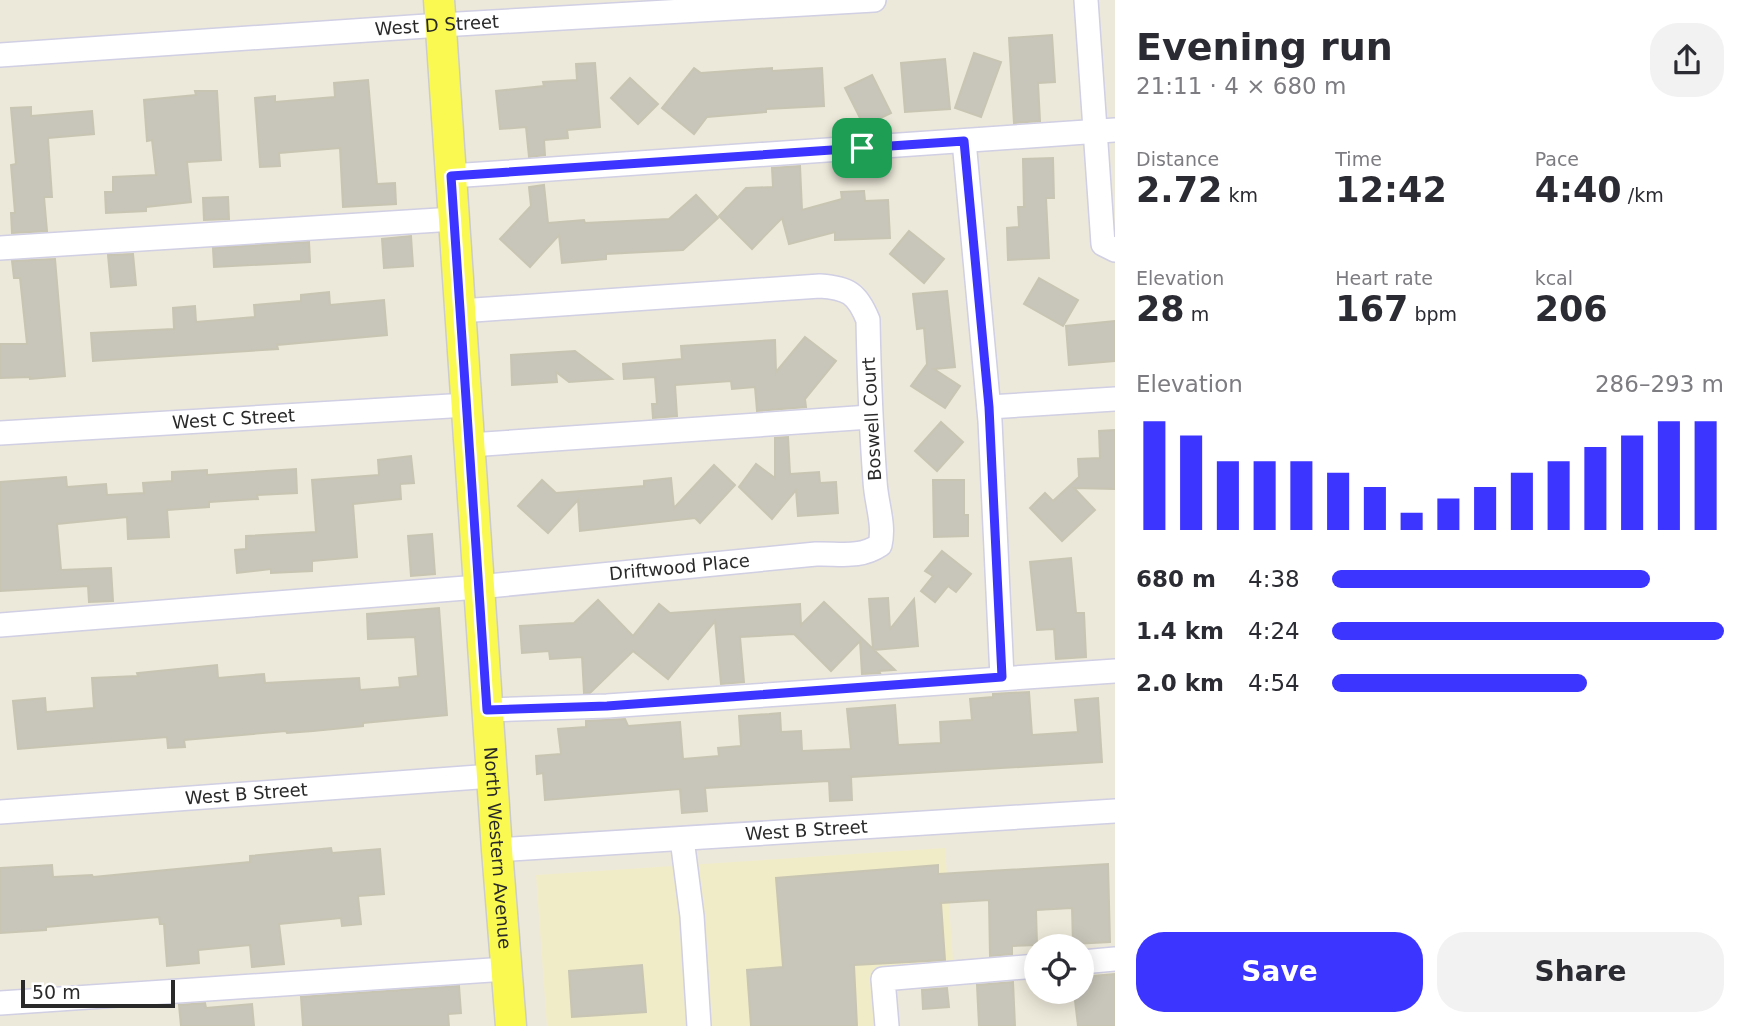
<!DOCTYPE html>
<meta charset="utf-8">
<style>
body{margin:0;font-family:"DejaVu Sans",sans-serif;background:#f2f2f3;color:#2b2b33;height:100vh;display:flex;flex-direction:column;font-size:26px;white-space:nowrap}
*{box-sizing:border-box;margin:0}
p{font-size:23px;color:#7c7c81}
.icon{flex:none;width:38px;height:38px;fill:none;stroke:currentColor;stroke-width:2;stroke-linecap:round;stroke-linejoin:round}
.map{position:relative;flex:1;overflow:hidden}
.drawer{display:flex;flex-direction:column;background:#fff;width:630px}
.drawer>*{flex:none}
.buttons{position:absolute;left:1024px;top:934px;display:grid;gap:14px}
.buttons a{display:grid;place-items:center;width:70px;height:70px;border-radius:50%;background:#fff;box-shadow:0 4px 18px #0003;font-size:35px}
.scale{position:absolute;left:21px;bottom:18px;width:154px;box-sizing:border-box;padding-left:7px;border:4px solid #292929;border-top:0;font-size:19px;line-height:24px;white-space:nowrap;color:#292929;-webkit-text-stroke:5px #fff;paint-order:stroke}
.pin{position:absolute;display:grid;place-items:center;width:60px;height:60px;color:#fff;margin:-30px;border-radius:14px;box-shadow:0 4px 10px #0006}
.round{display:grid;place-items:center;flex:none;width:74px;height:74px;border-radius:28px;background:#f2f2f3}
.headline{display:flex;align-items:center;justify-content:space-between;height:119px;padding:0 21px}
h1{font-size:38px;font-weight:600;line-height:52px}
.metrics{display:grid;grid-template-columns:repeat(3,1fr);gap:10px;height:119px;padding:7px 21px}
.metrics div{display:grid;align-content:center}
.metrics b{font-size:35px;font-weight:600}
.metrics small{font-size:19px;font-weight:400}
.metrics p{font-size:19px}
.chart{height:196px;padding:14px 21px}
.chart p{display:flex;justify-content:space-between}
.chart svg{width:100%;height:126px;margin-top:7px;stroke:#3c34ff;stroke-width:6}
.action{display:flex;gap:14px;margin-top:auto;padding:14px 21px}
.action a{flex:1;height:80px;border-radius:28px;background:#3c34ff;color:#fff;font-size:28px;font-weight:600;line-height:80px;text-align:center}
.action a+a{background:#f2f2f3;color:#2b2b33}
ul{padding:0 21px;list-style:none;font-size:23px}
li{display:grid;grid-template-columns:112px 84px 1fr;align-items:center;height:52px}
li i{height:18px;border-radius:9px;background:#3c34ff}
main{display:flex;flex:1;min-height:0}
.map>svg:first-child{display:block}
.education{fill:#f0ecc8}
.building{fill:#c8c5ba;stroke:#c8c5b3;stroke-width:2}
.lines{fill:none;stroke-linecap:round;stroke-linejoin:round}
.minor-casing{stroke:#d0cfe3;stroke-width:26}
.major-casing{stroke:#ccc;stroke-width:33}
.minor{stroke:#fff;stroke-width:23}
.major{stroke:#faf951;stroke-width:30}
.route-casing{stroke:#fff;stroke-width:14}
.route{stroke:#3c34ff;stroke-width:9}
.labels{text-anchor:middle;stroke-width:5;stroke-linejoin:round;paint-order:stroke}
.street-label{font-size:18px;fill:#292929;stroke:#fff}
</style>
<main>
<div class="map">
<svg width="1115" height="1026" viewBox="0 0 1115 1026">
<rect width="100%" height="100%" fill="#ede9da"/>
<!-- education -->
<polygon class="education" points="945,848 953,961 875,967 878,1026 547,1026 536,875"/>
<!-- building -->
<g class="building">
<polygon points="1052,35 1055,82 1038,83 1040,121 1014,123 1009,38"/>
<polygon points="974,53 1001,62 981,117 955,108"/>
<polygon points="945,59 950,109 905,112 901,63"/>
<polygon points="595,63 600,127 567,130 568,138 544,140 545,155 529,157 526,127 500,129 496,91 544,86 543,82 577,80 576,64"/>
<polygon points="694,68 701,73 772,68 772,71 822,68 824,106 766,109 766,112 707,117 694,134 662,108"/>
<polygon points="872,75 891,113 864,126 845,88"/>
<polygon points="630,78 658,104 638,124 611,98"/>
<polygon points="368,80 377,184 395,183 396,204 343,207 340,148 279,153 280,166 260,167 255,98 275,96 275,102 335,97 334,83"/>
<polygon points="195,91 217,91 221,160 187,162 191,202 146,207 146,211 106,213 105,192 113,192 113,177 156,175 152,140 147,141 144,100 196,95"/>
<polygon points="31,107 31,116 92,111 94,134 48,138 52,197 44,197 47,231 12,233 11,213 15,213 11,165 16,164 11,108"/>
<polygon points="1053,158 1054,198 1046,198 1049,258 1008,260 1007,228 1019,227 1018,207 1024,207 1023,159"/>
<polygon points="800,166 802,210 842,199 841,192 864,191 865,201 888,200 890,238 835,240 835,232 789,244 782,218 752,249 719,216 746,188 773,187 772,168"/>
<polygon points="544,185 548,223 584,220 585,223 669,219 696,195 718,218 683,250 606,254 606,259 562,263 559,235 530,267 500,239 531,206 529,187"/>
<polygon points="228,197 229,219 204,220 203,198"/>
<polygon points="909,231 944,259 924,283 890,254"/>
<polygon points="411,236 413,266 384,268 382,239"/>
<polygon points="309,242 310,262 214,267 213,248"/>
<polygon points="133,254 136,285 111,287 108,255"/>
<polygon points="55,259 65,376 30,379 30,377 0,378 0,344 27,344 20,278 14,278 12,261"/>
<polygon points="1039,278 1078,300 1063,326 1024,304"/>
<polygon points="947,291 955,367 934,369 960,386 945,408 911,386 927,364 924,328 917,329 913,294"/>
<polygon points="329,292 330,305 384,300 387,335 277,345 278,349 93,361 91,333 174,329 173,308 195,306 196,322 255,317 254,305 301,301 301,295"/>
<polygon points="1115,321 1115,361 1069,365 1066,326"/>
<polygon points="805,337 836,361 805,399 806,407 757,411 755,387 732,389 731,381 675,385 677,416 653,418 652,404 657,404 655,377 624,379 623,364 682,359 681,346 775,340 776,372"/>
<polygon points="575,351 612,379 569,382 556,372 557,382 512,385 511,355"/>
<polygon points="941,422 963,442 937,471 915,451"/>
<polygon points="1115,430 1115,489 1074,488 1095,510 1062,541 1030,508 1045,493 1053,501 1079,477 1078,459 1100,458 1099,431"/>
<polygon points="788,437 790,474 819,472 820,483 836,482 838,513 798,516 796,490 772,519 739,487 756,464 775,478 775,438"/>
<polygon points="411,456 414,483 400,484 401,499 353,504 357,557 312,561 312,571 271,573 271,569 237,573 235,550 246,549 246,536 316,532 312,480 379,475 378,460"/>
<polygon points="714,465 735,485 700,523 695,518 580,531 578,500 548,533 518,506 542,480 556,493 644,486 644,481 671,478 674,508"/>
<polygon points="296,469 297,493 257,495 258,499 209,502 209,507 167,510 169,537 128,539 127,517 57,524 61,570 111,568 113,601 89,602 88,586 0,591 0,482 66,477 67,487 106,484 107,495 144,493 143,483 172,481 172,472 207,470 207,475"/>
<polygon points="933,480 964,480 964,515 968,515 968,536 934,537"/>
<polygon points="432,534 435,574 411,576 408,536"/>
<polygon points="942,551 971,574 956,592 948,586 935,602 921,591 933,576 925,571"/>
<polygon points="1071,558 1076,613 1084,613 1086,657 1056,659 1054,629 1037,630 1030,562"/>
<polygon points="888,598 890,629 914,599 918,646 874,650 895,670 879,671 880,673 862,674 860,641 831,671 794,634 740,637 744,682 721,684 715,621 668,679 633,651 590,693 584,693 582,657 550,659 549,651 522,653 520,626 574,623 598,600 633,636 659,604 670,613 800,604 801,625 824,602 873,649 869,599"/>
<polygon points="439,608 447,715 363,723 363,726 313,731 287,733 286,731 184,740 185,747 168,748 167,737 18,749 13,701 45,698 46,712 94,708 92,678 138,676 137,673 217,665 218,678 264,674 265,683 359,678 360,690 400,687 399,678 418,676 415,637 368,639 367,614"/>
<polygon points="1029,692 1032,735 1078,732 1075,700 1098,698 1102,762 851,777 852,800 830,801 829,781 705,788 707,811 682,813 680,789 545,800 543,773 537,774 536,756 561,754 558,729 586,727 586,721 625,719 628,726 680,722 683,759 719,756 718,748 741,746 739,716 769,714 780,713 781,732 801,731 802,751 851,749 847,709 895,705 898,745 941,743 940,722 972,720 970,699 993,697 993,694"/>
<polygon points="331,848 332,853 380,849 384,894 358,896 361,924 342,926 341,918 279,924 284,964 252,967 250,945 198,950 199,963 167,966 164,924 160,924 159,917 46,927 46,930 0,933 0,868 52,865 53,877 92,875 93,877 250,862 250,856"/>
<polygon points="1108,864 1110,942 1073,944 1072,908 1036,910 1037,945 1012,946 1012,954 990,956 989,900 941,903 945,960 854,965 857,1026 751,1026 747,970 783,967 776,878 938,865 938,874"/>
<polygon points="642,965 646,1012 572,1017 569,971"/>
<polygon points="1115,974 1115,1026 1078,1026 1074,992 1082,992 1082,977"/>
<polygon points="1013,982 1015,1026 979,1026 977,985"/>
<polygon points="459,986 461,1013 448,1014 449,1026 303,1026 301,997"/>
<polygon points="947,988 949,1007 923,1009 922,990"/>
<polygon points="205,1003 206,1008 252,1004 254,1026 181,1026 179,1005"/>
</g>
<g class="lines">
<!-- minor casing -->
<g class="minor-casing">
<g id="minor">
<polyline points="1086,0 1103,244 1115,250"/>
<path id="s1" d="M0,55L441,25L874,0"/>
<polyline points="964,141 990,421 1002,677"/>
<polyline points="451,176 1115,130"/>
<polyline points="0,248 454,219"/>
<polyline points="989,407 1115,399"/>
<path id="s2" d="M0,433L467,405"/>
<polyline points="470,445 870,417"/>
<path id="s3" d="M0,625L478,587L816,554C839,553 859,559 880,545C885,524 876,503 875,481C871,427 869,374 868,320C857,293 848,288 820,286L460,311"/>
<polyline points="487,710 607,706 1115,671"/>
<path id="s4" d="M0,812L492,776"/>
<polyline points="682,839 692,916 699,1026"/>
<path id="s5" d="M497,850L1115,811"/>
<polyline points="1082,962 1115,959"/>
<polyline points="0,1003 506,969"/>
<polyline points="887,1026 883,979 1036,966"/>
</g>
</g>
<!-- major casing -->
<g class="major-casing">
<g id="major">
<path id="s6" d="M439,0L497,850L511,1026"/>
</g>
</g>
<!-- minor -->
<use href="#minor" class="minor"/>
<!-- major -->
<use href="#major" class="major"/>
</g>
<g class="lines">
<!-- route casing -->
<g class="route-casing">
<polygon id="route" points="964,141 989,407 1002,677 607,706 487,710 451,176"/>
</g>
<!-- route -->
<use href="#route" class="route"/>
</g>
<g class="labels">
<!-- street labels -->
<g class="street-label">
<text dy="6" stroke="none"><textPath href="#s1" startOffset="438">West D Street</textPath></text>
<text dy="6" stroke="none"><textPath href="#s2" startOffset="234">West C Street</textPath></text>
<text transform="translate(872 419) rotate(-93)" y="6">Boswell Court</text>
<text dy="6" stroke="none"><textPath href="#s3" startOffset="682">Driftwood Place</textPath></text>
<text dy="6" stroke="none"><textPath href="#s4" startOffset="247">West B Street</textPath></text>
<text dy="6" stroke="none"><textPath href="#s5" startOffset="310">West B Street</textPath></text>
<text dy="6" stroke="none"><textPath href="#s6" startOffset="850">North Western Avenue</textPath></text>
</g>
</g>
</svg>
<div class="buttons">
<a><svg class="icon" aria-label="locate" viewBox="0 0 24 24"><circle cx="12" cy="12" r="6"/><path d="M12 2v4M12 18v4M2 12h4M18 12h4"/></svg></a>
</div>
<div class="scale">50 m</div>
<div class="pin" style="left:862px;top:148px;background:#1e9e55"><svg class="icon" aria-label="arrive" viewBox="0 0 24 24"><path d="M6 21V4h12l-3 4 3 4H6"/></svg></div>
</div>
<section class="drawer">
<div class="headline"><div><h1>Evening run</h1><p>21:11 · 4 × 680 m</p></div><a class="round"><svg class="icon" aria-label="share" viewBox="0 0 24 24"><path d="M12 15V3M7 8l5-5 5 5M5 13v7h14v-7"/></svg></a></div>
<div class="metrics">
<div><p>Distance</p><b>2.72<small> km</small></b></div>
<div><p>Time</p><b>12:42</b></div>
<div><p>Pace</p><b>4:40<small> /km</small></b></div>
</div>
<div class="metrics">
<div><p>Elevation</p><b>28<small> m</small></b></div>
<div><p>Heart rate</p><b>167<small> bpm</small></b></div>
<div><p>kcal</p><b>206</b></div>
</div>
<div class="chart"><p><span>Elevation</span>286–293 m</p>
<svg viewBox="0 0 160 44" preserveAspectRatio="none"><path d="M5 44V6M15 44V11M25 44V20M35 44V20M45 44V20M55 44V24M65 44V29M75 44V38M85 44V33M95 44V29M105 44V24M115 44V20M125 44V15M135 44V11M145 44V6M155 44V6"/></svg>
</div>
<ul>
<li><b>680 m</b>4:38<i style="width:81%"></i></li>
<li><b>1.4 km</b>4:24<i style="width:100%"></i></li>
<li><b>2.0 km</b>4:54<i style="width:65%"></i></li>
</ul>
<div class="action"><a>Save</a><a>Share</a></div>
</section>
</main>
